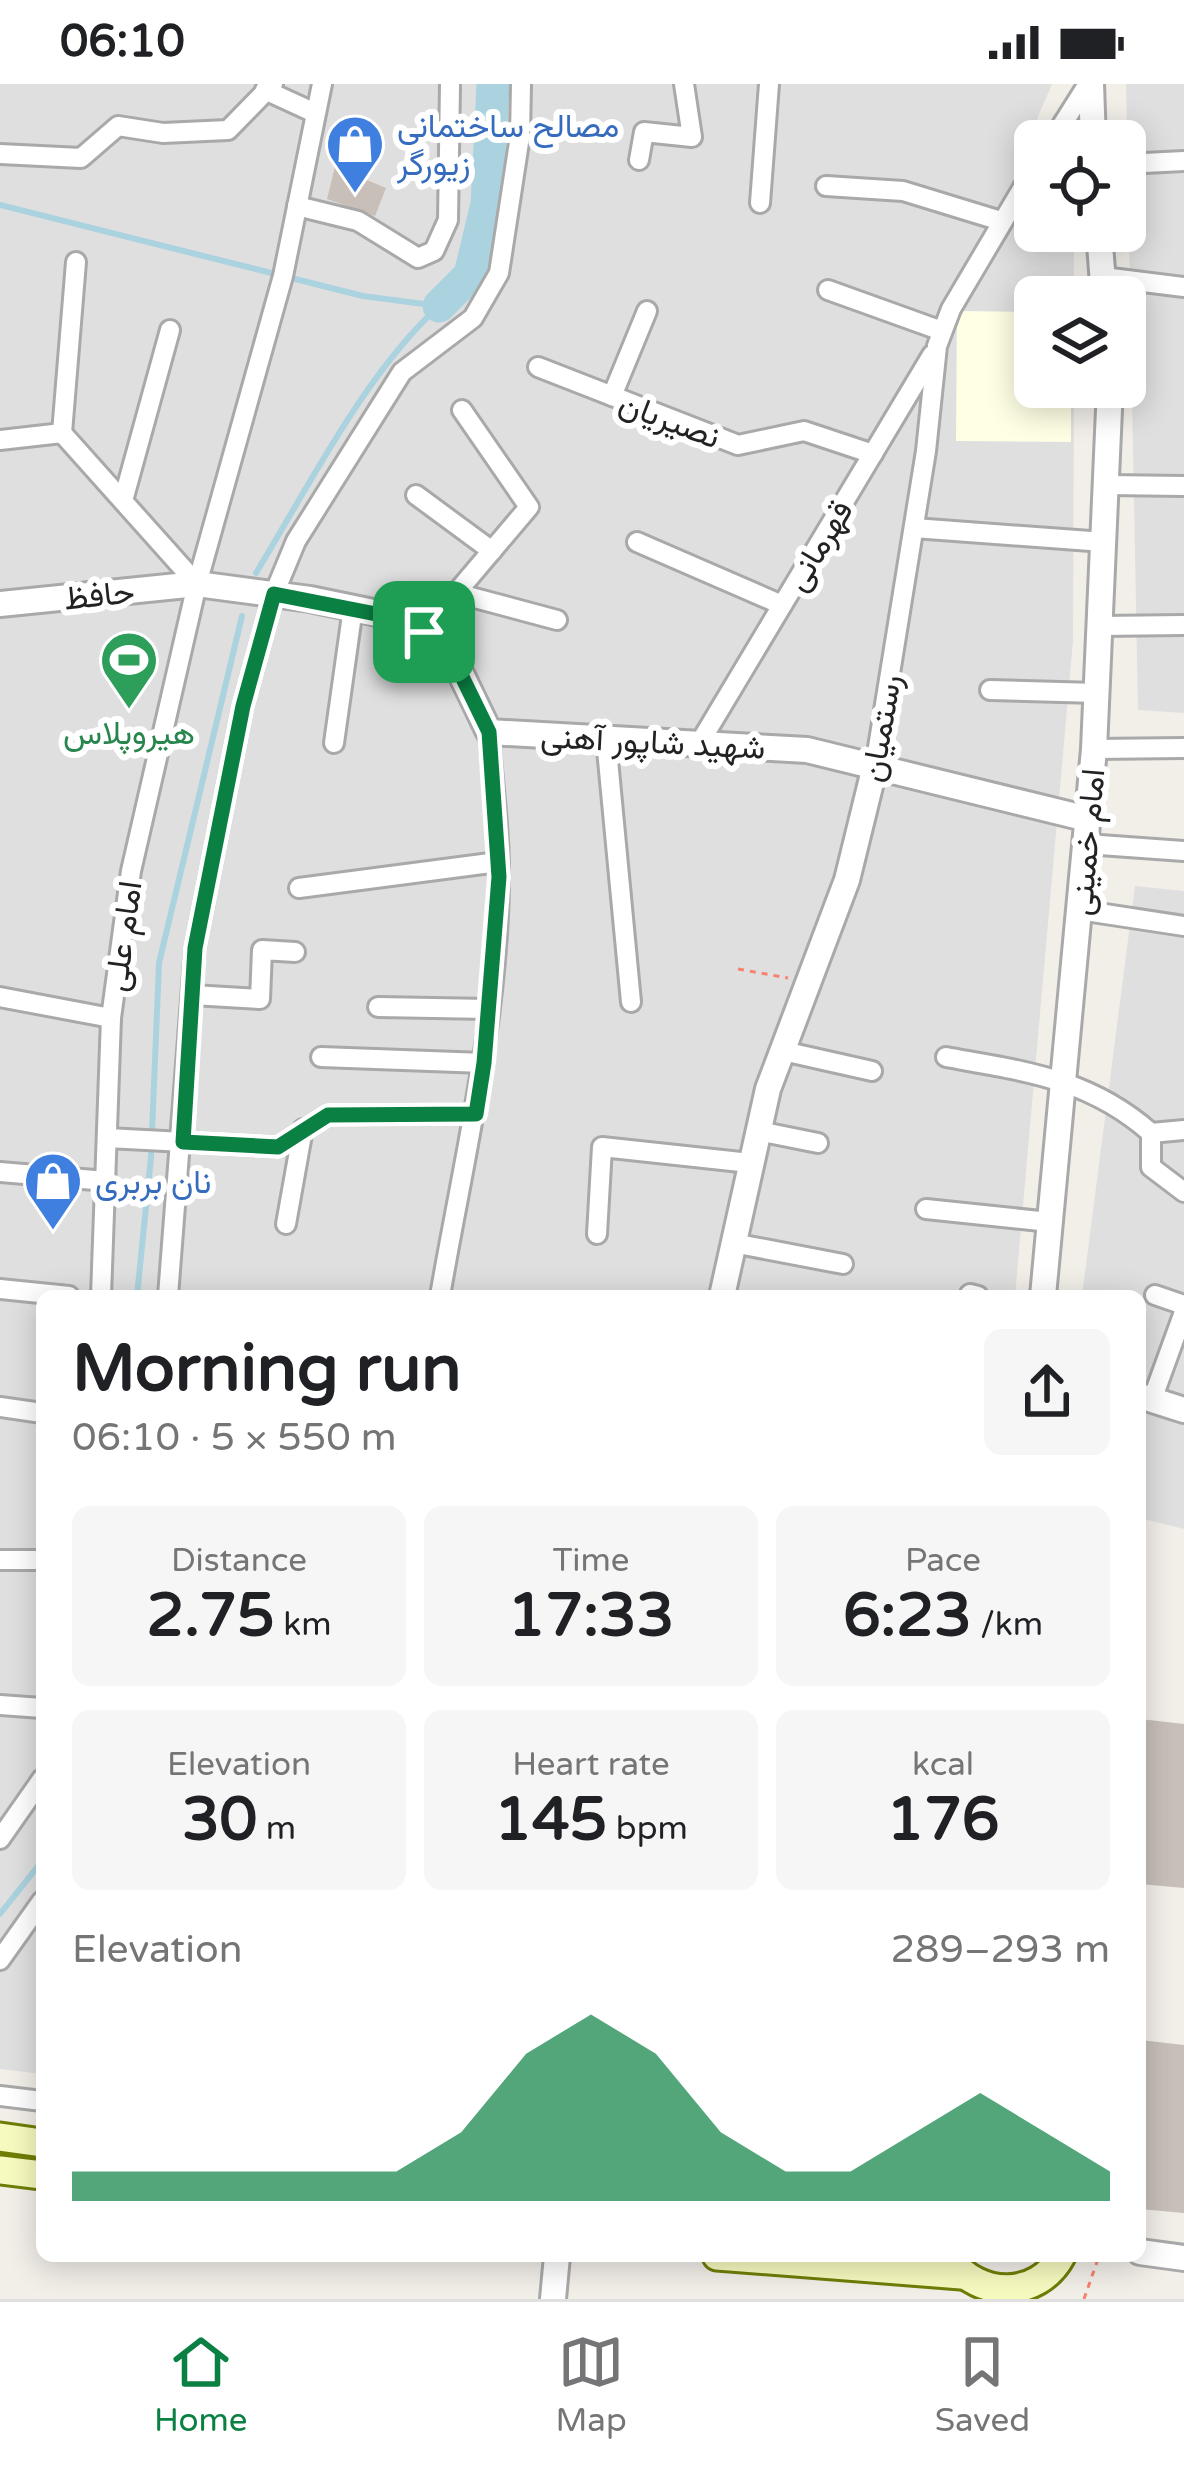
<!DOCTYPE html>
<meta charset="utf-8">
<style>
body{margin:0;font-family:"Varela Round",Vazirmatn,sans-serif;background:#f6f6f6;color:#202124;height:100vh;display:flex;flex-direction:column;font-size:45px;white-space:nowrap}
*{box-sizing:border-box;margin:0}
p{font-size:39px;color:#757577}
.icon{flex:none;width:66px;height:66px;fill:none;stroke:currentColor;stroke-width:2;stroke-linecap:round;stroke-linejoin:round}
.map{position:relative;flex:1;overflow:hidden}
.drawer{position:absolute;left:36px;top:1206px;width:1110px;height:972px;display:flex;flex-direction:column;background:#fff;border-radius:18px;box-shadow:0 6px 30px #0003}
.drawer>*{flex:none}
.controls{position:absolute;left:1014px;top:36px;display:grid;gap:24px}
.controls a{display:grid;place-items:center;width:132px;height:132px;border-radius:18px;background:#fff;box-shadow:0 6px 30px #0003;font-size:60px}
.pin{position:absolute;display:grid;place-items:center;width:102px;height:102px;color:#fff;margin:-51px;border-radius:24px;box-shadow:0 6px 18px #0006}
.round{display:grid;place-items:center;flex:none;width:126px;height:126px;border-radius:18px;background:#f6f6f6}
.headline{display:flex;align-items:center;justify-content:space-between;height:204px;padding:0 36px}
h1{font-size:66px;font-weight:700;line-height:90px}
.figures{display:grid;grid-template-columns:repeat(3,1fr);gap:18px;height:204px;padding:12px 36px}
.figures div{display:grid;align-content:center;border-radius:18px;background:#f6f6f6;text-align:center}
.figures b{font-size:60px;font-weight:700}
.figures small{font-size:33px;font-weight:400}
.figures p{font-size:33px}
.chart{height:336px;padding:24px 36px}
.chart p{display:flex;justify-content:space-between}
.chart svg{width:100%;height:216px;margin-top:12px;fill:#0b8043;opacity:.7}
.status{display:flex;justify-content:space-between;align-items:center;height:84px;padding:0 60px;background:#fff;direction:ltr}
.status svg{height:33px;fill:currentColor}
.tab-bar{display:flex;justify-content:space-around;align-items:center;height:168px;border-top:3px solid #e0e0e0;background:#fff;font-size:33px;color:#757577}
.tab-bar a{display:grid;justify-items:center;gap:6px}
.tab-bar .on{color:#0b8043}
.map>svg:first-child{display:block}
.residential{fill:#e0dfdf}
.education{fill:#ffffe5}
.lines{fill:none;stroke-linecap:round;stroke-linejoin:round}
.stream{stroke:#aad3df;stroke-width:6}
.river{stroke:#aad3df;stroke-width:33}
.building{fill:#c7bfb8}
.minor-casing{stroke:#a9a9a9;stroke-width:24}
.tertiary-casing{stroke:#a9a9a9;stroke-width:30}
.secondary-casing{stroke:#707d05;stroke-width:33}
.path{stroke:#fa8072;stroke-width:3;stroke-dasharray:6 6;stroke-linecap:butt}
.minor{stroke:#fff;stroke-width:18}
.tertiary{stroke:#fff;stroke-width:24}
.secondary{stroke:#f7fabf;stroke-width:27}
.route-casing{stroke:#fff;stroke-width:24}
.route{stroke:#0b8043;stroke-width:15}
.labels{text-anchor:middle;stroke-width:12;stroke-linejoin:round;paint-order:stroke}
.shop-label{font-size:33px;fill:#366cbe;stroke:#fff;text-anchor:start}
.street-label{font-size:33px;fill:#222;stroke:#fff}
.leisure-label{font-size:33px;fill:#27864d;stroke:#fff}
</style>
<div class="status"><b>06:10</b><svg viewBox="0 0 49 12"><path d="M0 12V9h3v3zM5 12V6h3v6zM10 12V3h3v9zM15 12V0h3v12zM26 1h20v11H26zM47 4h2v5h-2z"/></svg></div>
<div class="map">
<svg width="1184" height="2215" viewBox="0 0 1184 2215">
<rect width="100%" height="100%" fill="#f2efe9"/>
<!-- residential -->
<g class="residential">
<polygon points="0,0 1052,0 1037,35 1047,57 1035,57 1035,147 1074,147 1074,213 1035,213 1035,303 1074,303 1073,557 1015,1212 42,1212 42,1990 0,1985"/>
<polygon points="1126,0 1184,0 1184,629 1138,626"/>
<polygon points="1135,802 1184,807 1184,1445 1140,1434 1140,1212 1082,1212"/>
</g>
<!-- education -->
<polygon class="education" points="957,227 1035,228 1035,303 1071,303 1071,358 956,357"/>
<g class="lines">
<!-- stream -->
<g class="stream">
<polyline points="0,121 363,212 439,222"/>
<path d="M256,489C309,402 364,291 439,222"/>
<polyline points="137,1212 151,1073 159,879 242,532"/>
<polyline points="0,1830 42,1777"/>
</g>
<!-- river -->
<polyline class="river" points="439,222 470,191 487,120 493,0"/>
</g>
<!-- building -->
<g class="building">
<polygon points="335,83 386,104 375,132 327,115"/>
<polygon points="1140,1635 1184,1640 1184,1804 1140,1800"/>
<polygon points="1140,1956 1184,1961 1184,2129 1140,2125"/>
</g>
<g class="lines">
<!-- minor casing -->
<g class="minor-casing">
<g id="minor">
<polyline points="265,6 315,29"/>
<polyline points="1052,57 1088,0"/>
<polyline points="0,70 81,74 118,42 163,49 228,46 273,0"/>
<polyline points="639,76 644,48 692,53 684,0"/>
<polyline points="1125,80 1184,77"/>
<polyline points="826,102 903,107 1001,137"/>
<polyline points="760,119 769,0"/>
<polyline points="297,122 358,137 418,174 434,167 448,136 450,0"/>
<polyline points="1103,193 1184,203"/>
<polyline points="828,206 942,247"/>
<polyline points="538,283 738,361 804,347 873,370"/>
<polyline points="612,312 647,227"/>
<polyline points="62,349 76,178"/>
<polyline points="0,356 62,349 197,500"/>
<polyline points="1106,401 1184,402"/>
<polyline points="416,411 492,467"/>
<polyline points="124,413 170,246"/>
<polyline points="914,444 1104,458"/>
<polyline points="637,458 782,521"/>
<polyline points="456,509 557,536"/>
<polyline points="1100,542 1184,541"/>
<polyline points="424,547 529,423 462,326"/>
<polyline points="990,606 1097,609"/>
<polyline points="606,655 631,918"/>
<polyline points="334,659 353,524"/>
<polyline points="699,660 932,271"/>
<polyline points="1094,665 1184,664"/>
<polyline points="875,682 926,367 937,262 951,225 1035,83"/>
<polyline points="1086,760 1184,767"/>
<polyline points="299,804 498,778"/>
<polyline points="1079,826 1184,842"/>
<polyline points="192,911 260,915 262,866 295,868"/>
<polyline points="0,913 111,934"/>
<polyline points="378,923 489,925"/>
<polyline points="783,967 872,987"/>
<polyline points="321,973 484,979"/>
<path d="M946,973C1023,987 1089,994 1151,1049V1083L1184,1108"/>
<polyline points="758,1047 818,1059"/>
<polyline points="1151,1049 1184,1046"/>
<polyline points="107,1054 278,1063 328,1031 475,1030"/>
<polyline points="0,1088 106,1097"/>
<polyline points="926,1125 1050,1138"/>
<polyline points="286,1140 303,1045"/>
<polyline points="597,1150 602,1063 750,1079"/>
<polyline points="733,1159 843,1180"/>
<polyline points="0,1205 69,1212"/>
<polyline points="970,1210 978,1212"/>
<polyline points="1155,1211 1184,1221"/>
<polyline points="101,1212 111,934 131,787 197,500 283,192 322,0"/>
<polyline points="168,1212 195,864 243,622 274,510 296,457 402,288 473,234 499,189 520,52 521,0"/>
<path d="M440,1212C464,1073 498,936 499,795C500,746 492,697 489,648"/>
<polyline points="1152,1316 1184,1228"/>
<polyline points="0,1323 42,1329"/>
<polyline points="0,1476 42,1476"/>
<polyline points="0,1621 42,1624"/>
<polyline points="0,1755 42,1695"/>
<polyline points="0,1876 42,1817"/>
<polyline points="0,2012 42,2017"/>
</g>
</g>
<!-- tertiary casing -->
<g class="tertiary-casing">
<g id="tertiary">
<polyline points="1091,0 1093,57"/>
<polyline points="1099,147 1104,213"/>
<polyline points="0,520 197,500 310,515 407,535 449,565 489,648 807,666 1088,735"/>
<polyline points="722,1212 768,1005 847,796 875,682"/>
<polyline points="1043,1212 1094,665 1110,303"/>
<polyline points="1140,1312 1184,1326"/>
<polyline points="1140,2168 1184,2174"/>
<polyline points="553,2215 557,2172"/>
</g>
</g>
<!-- secondary casing -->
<g class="secondary-casing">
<g id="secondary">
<polyline points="0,2053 42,2059"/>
<polyline points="0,2086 42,2091"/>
<polyline points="717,2172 961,2191"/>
<path d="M951,2176C979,2215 1038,2215 1061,2172"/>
</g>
</g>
<!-- path -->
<g class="path">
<polyline points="738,885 788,894"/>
<polyline points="1084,2215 1099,2172"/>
</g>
<!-- minor -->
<use href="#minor" class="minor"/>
<!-- tertiary -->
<use href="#tertiary" class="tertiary"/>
<!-- secondary -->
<use href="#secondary" class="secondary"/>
</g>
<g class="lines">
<!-- route casing -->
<g class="route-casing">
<polygon id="route" points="274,510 407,536 449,566 489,648 499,793 484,979 476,1030 328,1031 278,1063 183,1058 195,864 243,622"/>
</g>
<!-- route -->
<use href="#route" class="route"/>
</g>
<!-- icons -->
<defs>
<g id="shop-pin" transform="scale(3)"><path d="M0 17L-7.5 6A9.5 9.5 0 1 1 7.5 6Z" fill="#3f7fe0" stroke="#fff"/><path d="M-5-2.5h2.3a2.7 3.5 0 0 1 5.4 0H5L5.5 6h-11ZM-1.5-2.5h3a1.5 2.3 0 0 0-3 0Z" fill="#fff"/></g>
<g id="stadium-pin" transform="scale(3)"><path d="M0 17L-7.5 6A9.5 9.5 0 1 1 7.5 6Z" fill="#2e9e5b" stroke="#fff"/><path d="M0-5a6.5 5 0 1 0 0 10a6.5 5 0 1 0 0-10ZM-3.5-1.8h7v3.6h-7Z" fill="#fff"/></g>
</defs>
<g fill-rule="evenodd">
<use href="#shop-pin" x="355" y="60"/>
<use href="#stadium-pin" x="129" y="576"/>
<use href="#shop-pin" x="53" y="1097"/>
</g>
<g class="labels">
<!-- shop labels -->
<g class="shop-label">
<text x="397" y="53">مصالح ساختمانی<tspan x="397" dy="38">زیورگر</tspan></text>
<text x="95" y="1109">نان بربری</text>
</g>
<!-- street labels -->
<g class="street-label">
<text transform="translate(670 335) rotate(21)" y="12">نصیریان</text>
<text transform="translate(818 461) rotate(-59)" y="12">قهرمانی</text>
<text transform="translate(99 510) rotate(-6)" y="12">حافظ</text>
<text transform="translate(880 644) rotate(-80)" y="12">رستمیان</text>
<text transform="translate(653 657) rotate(3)" y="12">شهید شاپور آهنی</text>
<text transform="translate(1086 758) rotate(-85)" y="12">امام خمینی</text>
<text transform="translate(122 852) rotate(-82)" y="12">امام علی</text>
</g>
<!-- leisure labels -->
<g class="leisure-label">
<text x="129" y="660">هیروپلاس</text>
</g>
</g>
</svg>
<div class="controls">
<a><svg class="icon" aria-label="locate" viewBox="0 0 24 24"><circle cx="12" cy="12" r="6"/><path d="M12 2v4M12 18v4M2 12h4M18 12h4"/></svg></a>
<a><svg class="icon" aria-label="layers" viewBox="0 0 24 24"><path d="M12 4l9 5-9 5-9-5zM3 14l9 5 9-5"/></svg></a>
</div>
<div class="pin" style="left:424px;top:548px;background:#1e9e55"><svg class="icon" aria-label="arrive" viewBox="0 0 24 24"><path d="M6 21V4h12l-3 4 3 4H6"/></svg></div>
<section class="drawer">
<div class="headline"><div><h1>Morning run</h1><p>06:10 · 5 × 550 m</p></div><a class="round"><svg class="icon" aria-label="share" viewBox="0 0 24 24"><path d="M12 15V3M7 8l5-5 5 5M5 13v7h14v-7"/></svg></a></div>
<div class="figures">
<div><p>Distance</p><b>2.75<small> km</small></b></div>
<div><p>Time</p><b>17:33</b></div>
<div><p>Pace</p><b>6:23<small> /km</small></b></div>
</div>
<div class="figures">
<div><p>Elevation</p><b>30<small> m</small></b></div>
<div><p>Heart rate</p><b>145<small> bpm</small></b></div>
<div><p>kcal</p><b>176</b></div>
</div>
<div class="chart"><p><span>Elevation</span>289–293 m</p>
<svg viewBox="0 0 160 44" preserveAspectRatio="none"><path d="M0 44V38L10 38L20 38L30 38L40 38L50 38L60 30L70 14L80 6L90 14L100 30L110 38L120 38L130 30L140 22L150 30L160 38V44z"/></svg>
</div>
</section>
</div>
<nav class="tab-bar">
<a class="on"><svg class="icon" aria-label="home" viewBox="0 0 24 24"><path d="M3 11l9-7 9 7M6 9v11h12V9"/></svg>Home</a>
<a><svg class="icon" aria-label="map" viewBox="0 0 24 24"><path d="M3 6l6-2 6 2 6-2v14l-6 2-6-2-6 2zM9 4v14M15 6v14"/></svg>Map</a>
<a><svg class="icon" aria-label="saved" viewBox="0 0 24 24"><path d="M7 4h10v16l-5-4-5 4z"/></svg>Saved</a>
</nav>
